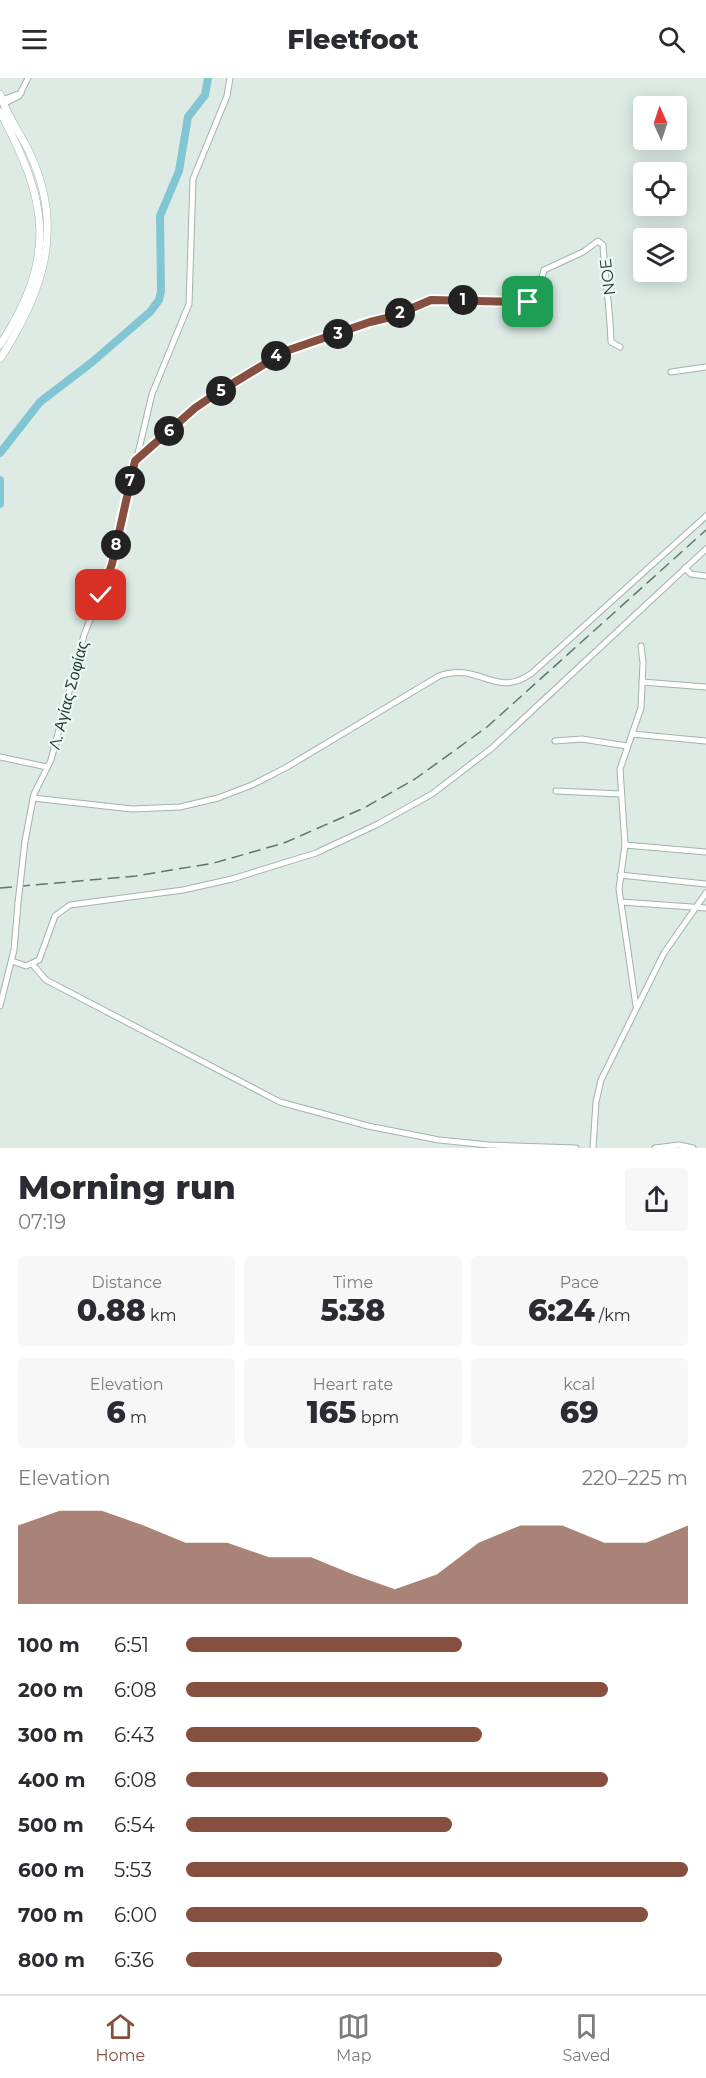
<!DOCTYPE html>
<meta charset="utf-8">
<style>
body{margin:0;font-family:Montserrat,sans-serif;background:#f7f7f7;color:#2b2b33;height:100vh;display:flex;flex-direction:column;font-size:22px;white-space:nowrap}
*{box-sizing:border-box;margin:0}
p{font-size:20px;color:#7c7c81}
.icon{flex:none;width:33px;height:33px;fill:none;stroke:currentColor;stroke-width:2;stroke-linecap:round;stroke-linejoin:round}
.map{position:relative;height:1070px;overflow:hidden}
.side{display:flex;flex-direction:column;background:#fff;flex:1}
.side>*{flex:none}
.needle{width:39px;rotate:357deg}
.buttons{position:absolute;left:633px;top:18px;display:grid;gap:12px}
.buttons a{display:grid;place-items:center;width:54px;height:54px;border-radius:6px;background:#fff;box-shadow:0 3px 15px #0003;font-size:30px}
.pin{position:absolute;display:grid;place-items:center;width:51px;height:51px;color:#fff;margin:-26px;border-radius:12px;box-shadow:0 3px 9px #0006}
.km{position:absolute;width:30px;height:30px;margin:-15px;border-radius:50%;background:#222;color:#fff;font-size:16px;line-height:30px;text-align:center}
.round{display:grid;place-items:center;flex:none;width:63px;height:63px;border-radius:6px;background:#f7f7f7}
.headline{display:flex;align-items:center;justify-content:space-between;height:102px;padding:0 18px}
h1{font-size:33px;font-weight:800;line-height:45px}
.stats{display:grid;grid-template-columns:repeat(3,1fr);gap:9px;height:102px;padding:6px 18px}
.stats div{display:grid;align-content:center;border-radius:6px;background:#f7f7f7;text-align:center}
.stats b{font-size:30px;font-weight:800}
.stats small{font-size:16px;font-weight:400}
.stats p{font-size:16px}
.chart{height:168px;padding:12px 18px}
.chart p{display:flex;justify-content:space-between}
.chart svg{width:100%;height:108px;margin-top:6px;fill:#874f3f;opacity:.7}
ul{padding:0 18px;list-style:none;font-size:20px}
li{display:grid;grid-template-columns:96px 72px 1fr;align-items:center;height:45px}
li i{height:15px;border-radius:8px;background:#874f3f}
header{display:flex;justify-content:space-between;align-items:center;height:78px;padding:0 18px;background:#fff;font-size:27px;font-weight:800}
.menu{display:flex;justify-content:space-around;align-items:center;height:84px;border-top:2px solid #e1e1e2;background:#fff;font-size:16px;color:#7c7c81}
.menu a{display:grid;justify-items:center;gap:3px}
.menu .on{color:#874f3f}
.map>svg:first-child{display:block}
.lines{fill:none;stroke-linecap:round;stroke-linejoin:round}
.river{stroke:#83c6d3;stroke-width:8}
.minor-casing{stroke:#a1b3ac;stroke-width:7}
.tertiary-casing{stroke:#a1b3ac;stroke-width:8}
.minor{stroke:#fff;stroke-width:5}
.tertiary{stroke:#fff;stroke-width:7}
.rail{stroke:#59776f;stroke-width:1.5;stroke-dasharray:12 6;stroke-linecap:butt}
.minor-bridge-casing{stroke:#a1b3ac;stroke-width:7;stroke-linecap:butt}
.minor-bridge{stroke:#fff;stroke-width:5}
.route-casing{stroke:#fff;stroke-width:12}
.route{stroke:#874f3f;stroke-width:8}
.labels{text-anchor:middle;stroke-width:4.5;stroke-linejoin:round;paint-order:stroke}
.street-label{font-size:16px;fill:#1f3b33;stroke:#eef7f3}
</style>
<header><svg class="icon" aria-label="menu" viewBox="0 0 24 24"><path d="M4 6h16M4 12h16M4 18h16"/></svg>Fleetfoot<svg class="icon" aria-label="search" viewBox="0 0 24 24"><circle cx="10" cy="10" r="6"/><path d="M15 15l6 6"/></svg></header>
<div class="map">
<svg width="706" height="1070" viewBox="0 0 706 1070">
<rect width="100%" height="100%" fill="#deebe5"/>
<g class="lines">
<!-- river -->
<g class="river">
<polyline points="0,375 40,324 91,285 150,234 159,222 161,213 160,138 179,93 188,39 205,17 208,0"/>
<polyline points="0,402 0,426"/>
</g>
<!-- minor casing -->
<g class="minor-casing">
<g id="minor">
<polyline points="2,22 21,15"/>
<polyline points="3,26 19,18 28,0"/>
<polyline points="671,294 706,289"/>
<path d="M136,382C178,345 221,305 272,280C308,262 351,252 389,240C407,234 422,224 440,220L528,224L537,219L544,192L583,174L598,163L603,167C605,200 610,231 611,264L620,269"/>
<polyline points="685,490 691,496 706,498"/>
<polyline points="642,604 706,609"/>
<polyline points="632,656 706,663"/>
<polyline points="555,663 582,661 627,668"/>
<polyline points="0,679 47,689"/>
<polyline points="556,713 620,716"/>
<path d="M33,720L132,731L180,729L218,720L252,707L287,689L439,598C480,583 495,622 532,595L706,438"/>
<polyline points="25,763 34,716 51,682 84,557 112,486 152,316 189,226 193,101 227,18 230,0"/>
<polyline points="625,767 706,774"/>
<polyline points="620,797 706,806"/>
<polyline points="621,824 706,830"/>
<polyline points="12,883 26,888 39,882 55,838 70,827 183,812 232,801 316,775 378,746 432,716 492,670 706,471"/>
<polyline points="33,887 46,902 280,1024 368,1048 439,1062 489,1067 576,1070"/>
<polyline points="0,928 14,872 18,825"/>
<polyline points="636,928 619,811 625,767 620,691 641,630 643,585 641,568"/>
<polyline points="593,1070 596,1024 601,1002 664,875 706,815"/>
<polyline points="655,1070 679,1067 693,1070"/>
</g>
</g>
<!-- tertiary casing -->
<g class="tertiary-casing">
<g id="tertiary">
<path d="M0,16C7,39 22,57 31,78C65,153 42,216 0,281"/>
<path d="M0,34C48,123 58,178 0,267"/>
</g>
</g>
<!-- minor -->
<use href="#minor" class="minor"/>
<!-- tertiary -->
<use href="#tertiary" class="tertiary"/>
<!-- rail -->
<polyline class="rail" points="0,810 136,798 214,785 284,765 364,730 415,701 487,649 706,452"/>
<!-- minor-bridge casing -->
<g class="minor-bridge-casing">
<polyline id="minor-bridge" points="18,825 25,763"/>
</g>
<!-- minor-bridge -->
<use href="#minor-bridge" class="minor-bridge"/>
</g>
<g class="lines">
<!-- route casing -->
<g class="route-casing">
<polyline id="route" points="101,517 112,486 135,383 195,330 217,315 286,273 370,244 391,239 431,222 528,224"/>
</g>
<!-- route -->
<use href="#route" class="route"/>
</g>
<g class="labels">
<!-- street labels -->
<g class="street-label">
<text transform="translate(607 199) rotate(-97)" y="6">NOE</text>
<text transform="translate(68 617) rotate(-75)" y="6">Λ. Αγίας Σοφίας</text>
</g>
</g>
</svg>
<div class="buttons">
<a><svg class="needle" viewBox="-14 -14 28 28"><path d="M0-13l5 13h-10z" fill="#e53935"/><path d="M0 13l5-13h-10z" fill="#7c7c81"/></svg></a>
<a><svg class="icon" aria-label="locate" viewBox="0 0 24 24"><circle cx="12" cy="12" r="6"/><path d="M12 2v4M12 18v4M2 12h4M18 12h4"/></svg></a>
<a><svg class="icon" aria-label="layers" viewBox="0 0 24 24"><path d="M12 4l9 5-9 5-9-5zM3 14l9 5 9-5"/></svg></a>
</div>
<div class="pin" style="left:528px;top:224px;background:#1e9e55"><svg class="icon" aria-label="arrive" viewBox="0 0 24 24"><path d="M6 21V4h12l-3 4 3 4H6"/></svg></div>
<div class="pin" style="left:101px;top:517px;background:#d93025"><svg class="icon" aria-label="check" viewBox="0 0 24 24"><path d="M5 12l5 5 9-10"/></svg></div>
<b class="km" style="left:463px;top:222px">1</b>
<b class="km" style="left:400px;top:235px">2</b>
<b class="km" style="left:338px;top:256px">3</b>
<b class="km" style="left:276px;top:278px">4</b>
<b class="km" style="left:221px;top:313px">5</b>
<b class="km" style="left:169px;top:353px">6</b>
<b class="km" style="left:130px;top:403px">7</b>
<b class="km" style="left:116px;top:467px">8</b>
</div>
<section class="side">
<div class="headline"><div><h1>Morning run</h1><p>07:19</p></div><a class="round"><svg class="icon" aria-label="share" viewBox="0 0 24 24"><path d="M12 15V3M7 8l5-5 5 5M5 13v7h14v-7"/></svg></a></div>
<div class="stats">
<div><p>Distance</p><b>0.88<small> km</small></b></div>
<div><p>Time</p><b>5:38</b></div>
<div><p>Pace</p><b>6:24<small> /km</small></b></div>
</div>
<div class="stats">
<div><p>Elevation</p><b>6<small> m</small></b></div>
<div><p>Heart rate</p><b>165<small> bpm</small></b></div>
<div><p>kcal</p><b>69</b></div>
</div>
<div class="chart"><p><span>Elevation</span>220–225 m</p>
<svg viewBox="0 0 160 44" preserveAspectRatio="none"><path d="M0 44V12L10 6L20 6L30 12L40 19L50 19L60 25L70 25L80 32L90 38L100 32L110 19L120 12L130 12L140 19L150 19L160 12V44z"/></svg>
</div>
<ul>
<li><b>100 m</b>6:51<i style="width:55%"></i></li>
<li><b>200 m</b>6:08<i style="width:84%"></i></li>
<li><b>300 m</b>6:43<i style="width:59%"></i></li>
<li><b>400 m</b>6:08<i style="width:84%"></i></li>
<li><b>500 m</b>6:54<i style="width:53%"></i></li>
<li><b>600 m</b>5:53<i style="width:100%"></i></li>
<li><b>700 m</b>6:00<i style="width:92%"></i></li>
<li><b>800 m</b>6:36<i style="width:63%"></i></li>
</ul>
</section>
<nav class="menu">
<a class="on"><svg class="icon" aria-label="home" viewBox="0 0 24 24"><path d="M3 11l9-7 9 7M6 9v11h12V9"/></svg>Home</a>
<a><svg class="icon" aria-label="map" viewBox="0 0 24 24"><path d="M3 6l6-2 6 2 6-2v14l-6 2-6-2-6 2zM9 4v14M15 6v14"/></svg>Map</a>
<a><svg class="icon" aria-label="saved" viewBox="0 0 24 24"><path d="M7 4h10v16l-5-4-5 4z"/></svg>Saved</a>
</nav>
